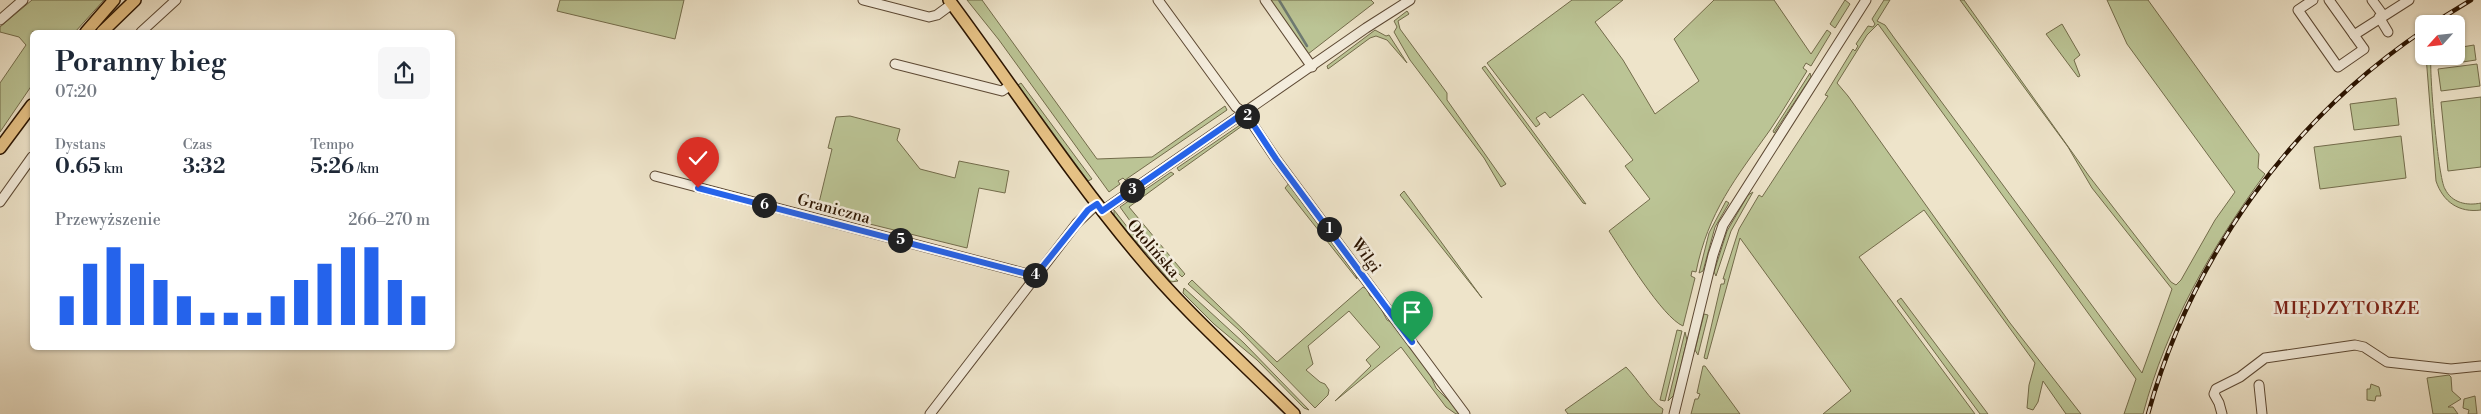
<!DOCTYPE html>
<html lang="pl">
<meta charset="utf-8">
<style>
body{margin:0;font-family:"Libre Bodoni",serif;background:#f6f6f7;color:#1f2937;height:100vh;display:flex;flex-direction:column;font-size:19px;white-space:nowrap}
*{box-sizing:border-box;margin:0}
p{font-size:16px;color:#747a83}
.icon{flex:none;width:28px;height:28px;fill:none;stroke:currentColor;stroke-width:2;stroke-linecap:round;stroke-linejoin:round}
.map{position:relative;flex:1;overflow:hidden}
.panel{position:absolute;left:30px;top:30px;width:425px;height:320px;display:flex;flex-direction:column;background:#fff;border-radius:8px;box-shadow:0 1px 4px #0004}
.panel>*{flex:none}
.needle{width:32px;rotate:243deg}
.buttons{position:absolute;left:2415px;top:15px;display:grid;gap:10px}
.buttons a{display:grid;place-items:center;width:50px;height:50px;border-radius:8px;background:#fff;box-shadow:0 1px 4px #0004;font-size:25px}
.pin{position:absolute;display:grid;place-items:center;width:42px;height:42px;color:#fff;margin:-51px -21px;border-radius:50% 50% 50% 0;rotate:-45deg;box-shadow:0 0 5px #0007}
.pin .icon{rotate:45deg}
.km{position:absolute;width:25px;height:25px;margin:-12px;border-radius:50%;background:#222;color:#fff;font-size:14px;line-height:25px;text-align:center}
.round{display:grid;place-items:center;flex:none;width:52px;height:52px;border-radius:8px;background:#f6f6f7}
.headline{display:flex;align-items:center;justify-content:space-between;height:85px;padding:0 25px}
h1{font-size:28px;font-weight:600;line-height:38px}
.metrics{display:grid;grid-template-columns:repeat(3,1fr);gap:8px;height:85px;padding:5px 25px}
.metrics div{display:grid;align-content:center}
.metrics b{font-size:21px;font-weight:600}
.metrics small{font-size:14px;font-weight:400}
.metrics p{font-size:14px}
.chart{height:140px;padding:10px 25px}
.chart p{display:flex;justify-content:space-between}
.chart svg{width:100%;height:90px;margin-top:5px;stroke:#2563eb;stroke-width:6}
.map>svg:first-child{display:block}
.green{fill:#bbc495;stroke:#736c4b}
.lines{fill:none;stroke-linecap:round;stroke-linejoin:round}
.stream{stroke:#6e7a72;stroke-width:2.5}
.minor-casing{stroke:#5c4833;stroke-width:11}
.major-casing{stroke:#2b1401;stroke-width:14}
.minor{stroke:#f4eddd;stroke-width:9}
.major{stroke:#e7c285;stroke-width:11}
.rail-casing{stroke:#2b1401;stroke-width:4.5}
.rail{stroke:#f4eddd;stroke-width:2.5;stroke-dasharray:8;stroke-linecap:butt}
.route-casing{stroke:#fff;stroke-width:10}
.route{stroke:#2563eb;stroke-width:6}
.labels{text-anchor:middle;stroke-width:5;stroke-linejoin:round;paint-order:stroke}
.street-label{font-size:16px;fill:#2b1401;stroke:#f4eddd}
.neighbourhood-label{font-size:18px;letter-spacing:1px;fill:#7a1f14;stroke:#f4eddd}
</style>
<div class="map">
<svg width="2481" height="414" viewBox="0 0 2481 414">
<rect width="100%" height="100%" fill="#eee4ca"/>
<filter id="stains"><feTurbulence type="fractalNoise" baseFrequency=".004" numOctaves="4"/><feColorMatrix values="0 0 0 0 .2 0 0 0 0 .09 0 0 0 0 .02 0 0 0 .5 -.17"/></filter>
<radialGradient id="worn" r=".72"><stop offset=".6" stop-color="#630" stop-opacity="0"/><stop offset="1" stop-color="#630" stop-opacity=".3"/></radialGradient>
<!-- green -->
<g class="green">
<polygon points="32,0 104,0 75,32 32,32 32,85 0,132 0,83 26,45 19,37 0,32 0,27"/>
<polygon points="560,0 684,0 675,39 557,11"/>
<polygon points="967,0 982,0 1097,159 1152,157 1225,106 1227,110 1125,180 1123,178 1118,181 1120,184 1109,192 999,40"/>
<polygon points="1267,0 1371,0 1374,3 1308,54"/>
<path d="M1572,0H1623L1595,22L1623,60L1655,114L1699,81L1674,39L1714,0H1774L1811,54L1827,30L1831,33L1811,66L1806,63L1803,68L1807,71C1795,90 1783,111 1770,130C1736,178 1708,212 1696,272L1692,271L1691,276L1695,278L1683,326C1662,317 1623,252 1609,231L1650,199L1625,166L1633,160L1583,94L1550,118L1545,112L1536,118L1540,124L1536,127L1487,63Z"/>
<polygon points="1845,0 1850,4 1835,28 1830,24"/>
<path d="M1884,0H1890L1877,21L1885,25L1895,39L2142,373L2172,289L2092,188L2068,147L1960,0H1964L2089,176L2171,282L2176,285L2181,280L2215,220L2235,192L2127,44L2107,0H2148L2259,154L2258,168L2265,174C2212,246 2166,327 2143,414H2124L2136,379L1878,24L1867,35L1837,83L1848,96L2010,323L2081,414H2066L2043,381L2038,402L2033,410L2027,408L2029,385L2035,363L1924,210L1859,257L1975,414H1823L1851,391L1740,238L1707,359L1704,358L1721,284H1724L1725,279H1723L1739,229L1759,195L1762,197L1828,96L1825,95L1853,49L1855,51L1858,46L1856,44L1868,26L1873,27L1875,24L1872,19Z"/>
<polygon points="1407,11 1409,14 1398,21 1400,29 1447,93 1447,100 1506,184 1501,187 1484,158 1410,60 1394,32 1397,27 1394,21"/>
<polygon points="2062,24 2080,55 2074,60 2080,76 2078,77 2046,34"/>
<polygon points="1375,30 1386,36 1389,35 1407,63 1387,40 1376,36 1370,38 1328,69 1327,66"/>
<polygon points="2474,45 2476,60 2449,64 2448,56 2456,56 2456,48"/>
<path d="M2426,56H2431C2429,72 2438,178 2445,189C2452,203 2467,206 2481,203V210C2459,213 2443,202 2436,181Z"/>
<polygon points="2477,64 2480,86 2441,91 2438,69"/>
<polygon points="1485,66 1586,204 1583,203 1482,68"/>
<polygon points="1810,73 1811,77 1774,133 1773,131"/>
<polygon points="1021,83 1092,179 1088,181 1018,85"/>
<polygon points="2481,97 2481,167 2448,171 2441,102"/>
<polygon points="2396,98 2399,125 2354,130 2350,104"/>
<polygon points="850,116 900,129 897,140 920,169 955,178 959,161 1009,171 1005,193 979,188 967,248 817,211 832,149 828,148 836,117"/>
<polygon points="1240,125 1242,126 1179,171 1177,168"/>
<polygon points="2401,136 2406,178 2320,189 2314,147"/>
<polygon points="1171,172 1174,174 1129,207 1185,274 1182,277 1138,232 1120,207"/>
<polygon points="1290,182 1353,267 1357,279 1285,188"/>
<polygon points="1404,191 1482,298 1400,195"/>
<polygon points="1753,192 1731,231 1716,276 1714,272 1727,231 1748,195"/>
<polygon points="1726,201 1729,203 1715,227 1703,271 1699,273 1709,233"/>
<polygon points="1114,210 1132,233 1178,281 1171,282 1114,216"/>
<polygon points="1192,280 1277,362 1363,287 1367,289 1370,296 1376,299 1387,320 1393,323 1428,370 1436,388 1462,414 1456,414 1446,407 1401,347 1335,401 1371,366 1366,360 1380,347 1349,311 1308,346 1313,364 1306,370 1320,382 1325,384 1329,390 1328,395 1315,408 1239,330 1188,284"/>
<polygon points="1184,288 1244,343 1309,410 1304,408 1257,360 1214,324 1183,293"/>
<polygon points="1901,298 1988,414 1980,414 1897,301"/>
<polygon points="1704,314 1708,315 1698,355 1695,350"/>
<polygon points="1677,330 1682,331 1665,401 1660,400"/>
<polygon points="1685,332 1687,340 1674,395 1668,401"/>
<polygon points="1703,366 1705,366 1740,414 1691,414 1695,399 1698,399 1700,394 1697,393"/>
<path d="M1626,367C1638,379 1650,401 1663,409L1662,414H1568L1565,410Z"/>
<polygon points="2449,375 2451,377 2452,391 2461,399 2448,407 2453,407 2458,414 2433,414 2427,378"/>
<polygon points="2371,384 2379,387 2381,396 2376,396 2375,401 2367,400 2367,389 2370,389"/>
<polygon points="2475,396 2477,414 2468,414 2469,410 2463,408 2464,399"/>
</g>
<g class="lines">
<!-- stream -->
<polyline class="stream" points="1279,0 1307,46"/>
<!-- minor casing -->
<g class="minor-casing">
<g id="minor">
<polyline points="863,0 929,17 937,15 952,4"/>
<polyline points="1158,0 1236,107 1245,113 1276,159 1465,414"/>
<polyline points="1265,0 1312,67"/>
<polyline points="2313,0 2298,10 2338,67 2364,49 2329,0"/>
<polyline points="2372,0 2383,15"/>
<polyline points="2379,17 2388,32"/>
<polyline points="0,20 23,0"/>
<polyline points="141,32 176,0"/>
<polyline points="2354,35 2409,0"/>
<polyline points="895,64 1002,91 1011,85"/>
<polyline points="655,176 1035,276"/>
<polyline points="0,202 32,157"/>
<polyline points="1102,211 1366,28 1410,0"/>
<polyline points="2259,385 2262,414"/>
<polyline points="930,414 1077,223 1097,204"/>
<polyline points="1674,414 1713,255 1723,225 1866,0"/>
<polyline points="2222,414 2219,403 2214,394 2216,389 2240,377 2265,358 2355,345 2364,347 2387,362 2451,369 2481,366"/>
</g>
</g>
<!-- major casing -->
<g class="major-casing">
<g id="major">
<path d="M949,0C1012,85 1070,174 1138,255C1185,312 1242,362 1294,414"/>
<polyline points="86,32 114,0"/>
<polyline points="102,32 135,0"/>
<polyline points="0,148 32,105"/>
</g>
</g>
<!-- minor -->
<use href="#minor" class="minor"/>
<!-- major -->
<use href="#major" class="major"/>
<!-- rail casing -->
<g class="rail-casing">
<g id="rail">
<polyline points="2432,24 2471,0"/>
<path d="M2148,414C2191,258 2290,120 2424,30"/>
</g>
</g>
<!-- rail -->
<use href="#rail" class="rail"/>
</g>
<g class="lines">
<!-- route casing -->
<g class="route-casing">
<polyline id="route" points="698,188 1035,276 1088,210 1097,204 1102,211 1245,112 1276,159 1412,342"/>
</g>
<!-- route -->
<use href="#route" class="route"/>
</g>
<g class="labels">
<!-- street labels -->
<g class="street-label">
<text transform="translate(834 208) rotate(15)" y="6">Graniczna</text>
<text transform="translate(1154 248) rotate(49)" y="6">Otolińska</text>
<text transform="translate(1367 255) rotate(54)" y="6">Wilgi</text>
</g>
<!-- neighbourhood labels -->
<g class="neighbourhood-label">
<text x="2347" y="314">MIĘDZYTORZE</text>
</g>
</g>
<rect width="100%" height="100%" filter="url(#stains)"/>
<rect width="100%" height="100%" fill="url(#worn)"/>
</svg>
<div class="buttons">
<a><svg class="needle" viewBox="-14 -14 28 28"><path d="M0-13l5 13h-10z" fill="#e53935"/><path d="M0 13l5-13h-10z" fill="#747a83"/></svg></a>
</div>
<div class="pin" style="left:1412px;top:342px;background:#1e9e55"><svg class="icon" aria-label="arrive" viewBox="0 0 24 24"><path d="M6 21V4h12l-3 4 3 4H6"/></svg></div>
<div class="pin" style="left:698px;top:188px;background:#d93025"><svg class="icon" aria-label="check" viewBox="0 0 24 24"><path d="M5 12l5 5 9-10"/></svg></div>
<b class="km" style="left:1329px;top:229px">1</b>
<b class="km" style="left:1247px;top:116px">2</b>
<b class="km" style="left:1132px;top:190px">3</b>
<b class="km" style="left:1035px;top:275px">4</b>
<b class="km" style="left:900px;top:240px">5</b>
<b class="km" style="left:764px;top:205px">6</b>
<section class="panel">
<div class="headline"><div><h1>Poranny bieg</h1><p>07:20</p></div><a class="round"><svg class="icon" aria-label="share" viewBox="0 0 24 24"><path d="M12 15V3M7 8l5-5 5 5M5 13v7h14v-7"/></svg></a></div>
<div class="metrics">
<div><p>Dystans</p><b>0.65<small> km</small></b></div>
<div><p>Czas</p><b>3:32</b></div>
<div><p>Tempo</p><b>5:26<small> /km</small></b></div>
</div>
<div class="chart"><p><span>Przewyższenie</span>266–270 m</p>
<svg viewBox="0 0 160 44" preserveAspectRatio="none"><path d="M5 44V30M15 44V14M25 44V6M35 44V14M45 44V22M55 44V30M65 44V38M75 44V38M85 44V38M95 44V30M105 44V22M115 44V14M125 44V6M135 44V6M145 44V22M155 44V30"/></svg>
</div>
</section>
</div>
